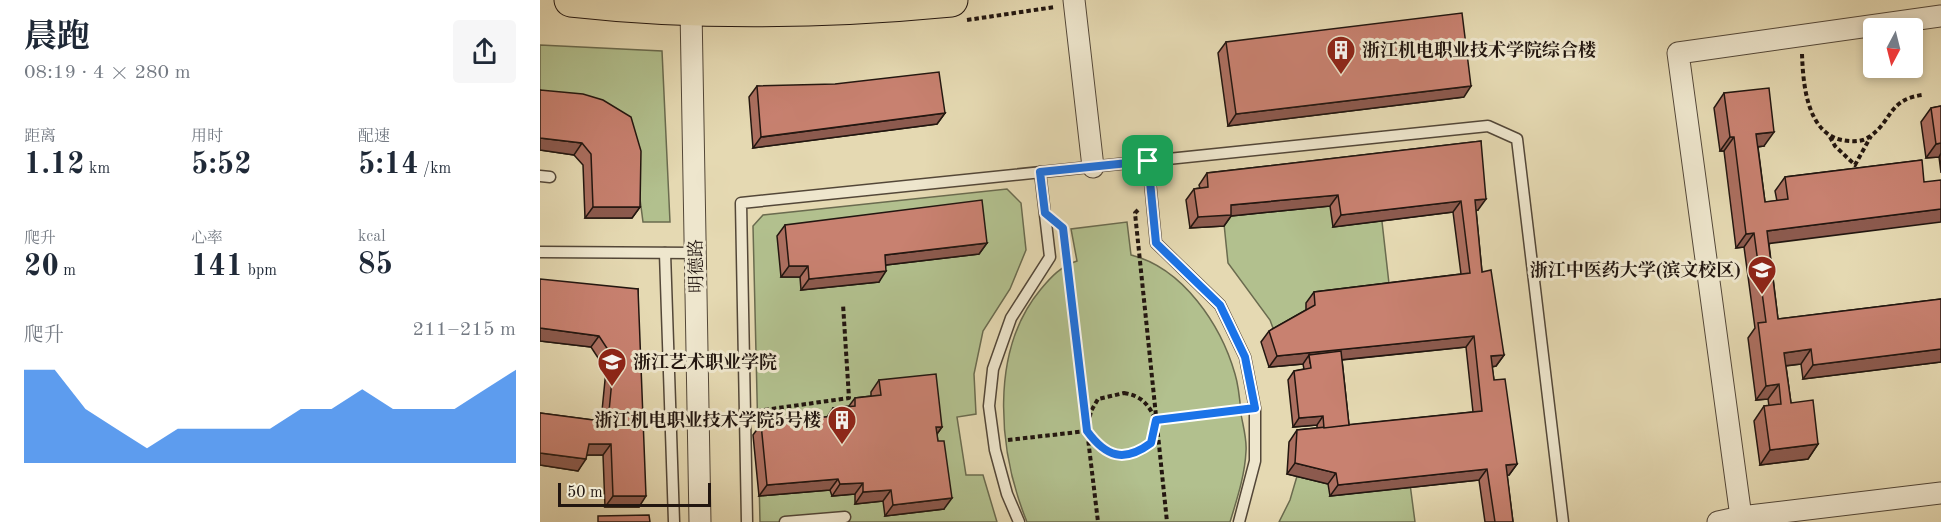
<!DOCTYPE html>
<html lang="zh">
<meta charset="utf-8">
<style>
body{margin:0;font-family:"Old Standard TT","Noto Serif SC",serif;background:#f6f6f7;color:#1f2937;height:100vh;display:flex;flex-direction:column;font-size:22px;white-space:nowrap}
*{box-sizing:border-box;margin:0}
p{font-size:20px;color:#747a83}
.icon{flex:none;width:33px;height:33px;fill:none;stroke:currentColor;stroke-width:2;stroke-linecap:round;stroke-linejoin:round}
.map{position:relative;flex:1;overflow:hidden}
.side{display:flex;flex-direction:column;background:#fff;width:540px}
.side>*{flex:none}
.needle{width:39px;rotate:187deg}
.fabs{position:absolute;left:1323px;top:18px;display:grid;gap:12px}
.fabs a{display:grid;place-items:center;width:60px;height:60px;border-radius:6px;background:#fff;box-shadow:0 3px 9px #0003;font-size:30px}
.scale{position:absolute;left:18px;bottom:15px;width:153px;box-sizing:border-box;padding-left:6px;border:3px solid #221610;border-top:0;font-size:16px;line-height:21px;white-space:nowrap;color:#221610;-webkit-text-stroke:4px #eee6cd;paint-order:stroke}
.pin{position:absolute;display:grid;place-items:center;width:51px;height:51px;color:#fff;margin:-26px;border-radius:12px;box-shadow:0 3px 9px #0006}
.round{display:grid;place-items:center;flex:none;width:63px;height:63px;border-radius:6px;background:#f6f6f7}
.summary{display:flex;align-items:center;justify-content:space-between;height:102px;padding:0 24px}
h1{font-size:33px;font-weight:700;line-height:45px}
.stats{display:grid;grid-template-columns:repeat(3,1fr);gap:9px;height:102px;padding:6px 24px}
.stats div{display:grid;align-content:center}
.stats b{font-size:30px;font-weight:700}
.stats small{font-size:16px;font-weight:400}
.stats p{font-size:16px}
.chart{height:168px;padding:12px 24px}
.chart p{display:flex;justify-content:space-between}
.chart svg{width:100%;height:108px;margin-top:6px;fill:#1a73e8;opacity:.7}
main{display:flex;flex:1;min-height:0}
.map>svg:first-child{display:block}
.green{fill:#b2c08e;stroke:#6a6b4f;stroke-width:1.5}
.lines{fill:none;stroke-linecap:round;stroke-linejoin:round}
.lane-casing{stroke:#534738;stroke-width:13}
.street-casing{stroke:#534738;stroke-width:23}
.primary-casing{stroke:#221610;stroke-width:35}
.path{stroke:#221610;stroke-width:4;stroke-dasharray:4.5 3;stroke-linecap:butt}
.lane{stroke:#eee6cd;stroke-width:10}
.street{stroke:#eee6cd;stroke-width:21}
.primary{stroke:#e5d9b2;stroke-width:33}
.wall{fill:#ac6f60;stroke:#221610;stroke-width:1.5;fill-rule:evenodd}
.shaded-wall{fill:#8c5a4e;stroke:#221610;stroke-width:1.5}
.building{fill:#c88170;stroke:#221610;stroke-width:1.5}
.route-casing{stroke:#fff;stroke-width:12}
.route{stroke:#1a73e8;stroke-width:8}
.labels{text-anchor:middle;stroke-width:6;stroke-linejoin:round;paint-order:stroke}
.poi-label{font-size:18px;font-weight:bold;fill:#221610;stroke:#eee6cd;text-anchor:start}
.street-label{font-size:18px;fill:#221610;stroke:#eee6cd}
</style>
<main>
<section class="side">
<div class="summary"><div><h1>晨跑</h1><p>08:19 · 4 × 280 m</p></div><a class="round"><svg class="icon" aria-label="share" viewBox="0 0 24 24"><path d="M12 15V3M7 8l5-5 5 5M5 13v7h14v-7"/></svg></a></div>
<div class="stats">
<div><p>距离</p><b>1.12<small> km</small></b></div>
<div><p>用时</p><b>5:52</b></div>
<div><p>配速</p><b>5:14<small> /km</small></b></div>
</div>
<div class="stats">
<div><p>爬升</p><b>20<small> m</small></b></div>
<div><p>心率</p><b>141<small> bpm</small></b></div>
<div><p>kcal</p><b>85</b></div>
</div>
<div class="chart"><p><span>爬升</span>211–215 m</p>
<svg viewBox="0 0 160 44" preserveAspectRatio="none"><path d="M0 44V6L10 6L20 22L30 30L40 38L50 30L60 30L70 30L80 30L90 22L100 22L110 14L120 22L130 22L140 22L150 14L160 6V44z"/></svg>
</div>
</section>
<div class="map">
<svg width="1401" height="522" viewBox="0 0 1401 522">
<rect width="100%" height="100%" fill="#e5d9b2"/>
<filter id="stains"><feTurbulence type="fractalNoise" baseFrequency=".00333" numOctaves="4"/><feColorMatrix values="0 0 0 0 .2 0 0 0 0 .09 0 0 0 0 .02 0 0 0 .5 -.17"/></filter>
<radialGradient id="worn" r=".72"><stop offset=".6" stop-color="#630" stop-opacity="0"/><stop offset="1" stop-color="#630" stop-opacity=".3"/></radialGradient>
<!-- green -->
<g class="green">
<polygon points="0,45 122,51 130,222 103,222 90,122 0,95"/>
<polygon points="467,189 481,203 486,250 470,289 443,331 434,374 436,414 417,417 426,475 443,475 457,522 220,522 213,226 223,215"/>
<polygon points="839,195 854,328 739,344 730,320 688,263 682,204"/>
<path d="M587,222L591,255C643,268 681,325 695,374C699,387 700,401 701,414C703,426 707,439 706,451C705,475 697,499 690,522H487C458,451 449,351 501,289C511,277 521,266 537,261L531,229Z"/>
<polygon points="867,461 875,522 739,522 750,500 760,466"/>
</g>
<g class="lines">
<!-- lane casing -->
<g class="lane-casing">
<g id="lane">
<polyline points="608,161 616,243 680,305 705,357 715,408 715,461 699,522"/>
<polyline points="0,176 10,177"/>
<polyline points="0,252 156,253"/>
<polyline points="125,253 134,522"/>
<polyline points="207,522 201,203 948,126 977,139 1023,522"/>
<polyline points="245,522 305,517"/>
<polyline points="479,522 467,494 455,450 449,406 453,369 471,318 510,257 500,172"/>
</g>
</g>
<!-- street casing -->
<g class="street-casing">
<g id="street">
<polyline points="534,0 553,167"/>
<polyline points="151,9 160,522"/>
<polyline points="1401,16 1138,53 1201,517 1401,493"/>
<polyline points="1178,522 1201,517"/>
</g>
</g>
<!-- primary casing -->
<g class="primary-casing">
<path id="primary" d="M31,0C157,14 285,12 411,0"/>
</g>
<!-- path -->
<g class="path">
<polyline points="427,20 515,7"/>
<path d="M1262,54C1263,84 1267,133 1302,140C1311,142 1322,142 1329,137C1353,121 1347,100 1382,95"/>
<polyline points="1290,137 1295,146 1315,165 1331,136"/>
<polyline points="598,210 595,213 627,522"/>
<polyline points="526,255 558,522"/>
<path d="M584,393C602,396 608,404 616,420L611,443C584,463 566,457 547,431L551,411L558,399Z"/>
<polyline points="217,411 309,398 303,304"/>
<polyline points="616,420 702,409"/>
<polyline points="468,440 547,431"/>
</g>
<!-- lane -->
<use href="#lane" class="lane"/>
<!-- street -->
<use href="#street" class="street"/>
<!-- primary -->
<use href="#primary" class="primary"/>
</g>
<!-- wall -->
<g class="wall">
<polygon points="686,42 924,97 688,126 678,53"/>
<polygon points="217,86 405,113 397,124 213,148 209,97"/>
<polygon points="0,90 100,207 92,218 45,218 43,165 34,155 0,150"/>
<polygon points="1184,93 1224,146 1218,147 1225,202 1237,201 1235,191 1245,177 1382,160 1229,244 1238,319 1401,299 1401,362 1263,379 1261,364 1246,366 1251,403 1278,444 1268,459 1220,465 1214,421 1224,406 1229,406 1228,399 1216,400 1208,338 1215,328 1204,247 1196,248 1184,151 1180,151 1174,108"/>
<polygon points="1401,106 1401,173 1399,157 1386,158 1381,122 1391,108"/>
<path d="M941,141L938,210H936L942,272L964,355L956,366L952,367L954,380L977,464L969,475H967L973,522H945L939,480L790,496L788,484L747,474L749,442L757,430L777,428V425L753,427L748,380L754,371L764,369L763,364L729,367L721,342L729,331L766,310V303L774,292L921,274L913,212L793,227L790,206L691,216L684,226L650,228L646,200L654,189L660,188L659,185L667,173ZM926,347L933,412L809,425L802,360Z"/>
<polygon points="245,225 447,243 439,254 346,265 339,282 261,290 260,277 241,277 237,236"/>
<polygon points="98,289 99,507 65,507 63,455 47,455 38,471 0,465 0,413 61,421 66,370 51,347 0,341"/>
<polygon points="339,380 402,427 397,434 404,509 345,516 343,501 315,504 315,494 292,496 290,490 219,496 213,435 221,424 287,417 293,408 309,406 315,398 331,396 331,392"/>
</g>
<!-- shaded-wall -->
<g class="shaded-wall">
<polygon points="931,86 924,97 688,126 696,114"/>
<polygon points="405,113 397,124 213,148 221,137"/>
<polygon points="1234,132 1224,146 1206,148 1216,134"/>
<polygon points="1190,137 1194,137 1184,151 1180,151"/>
<polygon points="0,138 42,143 34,155 0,150"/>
<polygon points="1401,143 1401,153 1399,157 1386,158 1396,144"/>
<polygon points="798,195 790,206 691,216 684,226 650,228 658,217 691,205"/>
<polygon points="946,199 938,210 927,211 935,200"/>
<polygon points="921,201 913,212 793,227 801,215"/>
<polygon points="53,207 100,207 92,218 45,218"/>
<polygon points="1401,209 1401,222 1217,245 1227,231"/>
<polygon points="1214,233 1204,247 1196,248 1206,234"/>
<polygon points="447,243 439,254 337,266 345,255"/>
<polygon points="249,266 268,266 260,277 241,277"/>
<polygon points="346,271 339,282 261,290 269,279"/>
<polygon points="0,328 59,336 51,347 0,341"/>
<polygon points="934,336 926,347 770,363 769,355 763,364 729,367 737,356"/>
<polygon points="1271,349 1261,364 1234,367 1244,353"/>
<polygon points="1401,349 1401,362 1263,379 1273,365"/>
<polygon points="964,355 956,366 943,368 951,356"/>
<polygon points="1239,384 1228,399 1216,400 1226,386"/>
<polygon points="783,416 777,425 753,427 759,418"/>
<polygon points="396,427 402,427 394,438"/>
<polygon points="49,444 71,444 63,455 42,455"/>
<polygon points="1278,444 1268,459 1220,465 1230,450"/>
<polygon points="0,453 46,459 38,471 0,465"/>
<polygon points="755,463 796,473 788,484 747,474"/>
<polygon points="977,464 969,475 958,476 966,465"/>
<polygon points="947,469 939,480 790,496 798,485"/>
<polygon points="298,479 290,490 219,496 227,485"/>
<polygon points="323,483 315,494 292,496 300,484"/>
<polygon points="351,490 343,501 315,504 323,492"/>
<polygon points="73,496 106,496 99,507 65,507"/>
<polygon points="412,498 404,509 345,516 353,505"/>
</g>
<!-- building -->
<g class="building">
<polygon points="922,13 931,86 696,114 686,42"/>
<polygon points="399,72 405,113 221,137 217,86 295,84"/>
<polygon points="1229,88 1234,132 1216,134 1225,202 1248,199 1245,177 1382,160 1384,182 1401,180 1401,209 1227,231 1238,319 1401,299 1401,349 1273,365 1271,349 1244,353 1251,403 1273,400 1278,444 1230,450 1224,406 1241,404 1239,384 1226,386 1218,323 1226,322 1214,233 1206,234 1194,137 1190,137 1184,93"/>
<polygon points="0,90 43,94 63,100 91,117 101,151 100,207 53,207 51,154 42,143 0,138"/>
<polygon points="1401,106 1401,143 1396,144 1391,108"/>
<polygon points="941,141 946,199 935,200 942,272 951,270 964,355 951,356 954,380 965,379 977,464 966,465 973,522 955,522 947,469 798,485 796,473 755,463 757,430 942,411 934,336 737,356 729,331 775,305 774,292 930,273 921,201 801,215 798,195 691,205 691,215 658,217 654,189 668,187 667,173"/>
<polygon points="442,200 447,243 345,255 346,271 269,279 268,266 249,266 245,225"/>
<polygon points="0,279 98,289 106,496 73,496 71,444 49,444 46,459 0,453 0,413 68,422 74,359 59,336 0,328"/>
<polygon points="801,351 809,425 784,428 783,416 759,418 754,371 771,368 769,355"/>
<polygon points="396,374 402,427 396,427 398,441 404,441 412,498 353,505 351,490 323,492 323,483 300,484 298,479 227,485 221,424 293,416 293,408 315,406 315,398 341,395 339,380"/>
<polygon points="109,515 110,522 58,522 58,516"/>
</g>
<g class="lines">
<!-- route casing -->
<g class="route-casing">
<path id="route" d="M608,161L616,243L680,305L705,357L715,408L616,420L611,443C584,463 566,457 547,431L523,228L505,213L500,172Z"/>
</g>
<!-- route -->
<use href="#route" class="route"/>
</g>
<!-- icons -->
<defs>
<g id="building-pin" transform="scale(1.5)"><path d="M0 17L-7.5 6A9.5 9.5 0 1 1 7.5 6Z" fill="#8f2418" stroke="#eee6cd"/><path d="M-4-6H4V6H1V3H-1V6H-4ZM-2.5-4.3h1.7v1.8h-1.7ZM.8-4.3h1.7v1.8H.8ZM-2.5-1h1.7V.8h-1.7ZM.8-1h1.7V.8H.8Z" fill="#fff"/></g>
<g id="university-pin" transform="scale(1.5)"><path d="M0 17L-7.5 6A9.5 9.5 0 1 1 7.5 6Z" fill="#8f2418" stroke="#eee6cd"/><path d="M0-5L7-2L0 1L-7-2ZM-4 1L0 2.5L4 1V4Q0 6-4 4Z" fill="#fff"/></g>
</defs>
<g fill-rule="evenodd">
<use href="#building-pin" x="801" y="50"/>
<use href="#university-pin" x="1222" y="270"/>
<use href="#university-pin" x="72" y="362"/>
<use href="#building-pin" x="302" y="420"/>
</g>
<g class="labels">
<!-- poi labels -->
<g class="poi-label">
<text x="822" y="56">浙江机电职业技术学院综合楼</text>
<text x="1201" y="276" text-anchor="end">浙江中医药大学(滨文校区)</text>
<text x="93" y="368">浙江艺术职业学院</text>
<text x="281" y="426" text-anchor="end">浙江机电职业技术学院5号楼</text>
</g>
<!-- street labels -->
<g class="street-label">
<text transform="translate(156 266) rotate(-91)" y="6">明德路</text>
</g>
</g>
<rect width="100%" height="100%" filter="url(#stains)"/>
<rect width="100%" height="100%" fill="url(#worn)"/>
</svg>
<div class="fabs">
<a><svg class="needle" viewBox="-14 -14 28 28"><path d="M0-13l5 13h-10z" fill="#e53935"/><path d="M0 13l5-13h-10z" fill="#747a83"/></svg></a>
</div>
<div class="scale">50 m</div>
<div class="pin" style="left:608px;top:161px;background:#1e9e55"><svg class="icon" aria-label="arrive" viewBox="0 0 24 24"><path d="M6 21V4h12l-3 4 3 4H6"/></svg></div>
</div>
</main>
